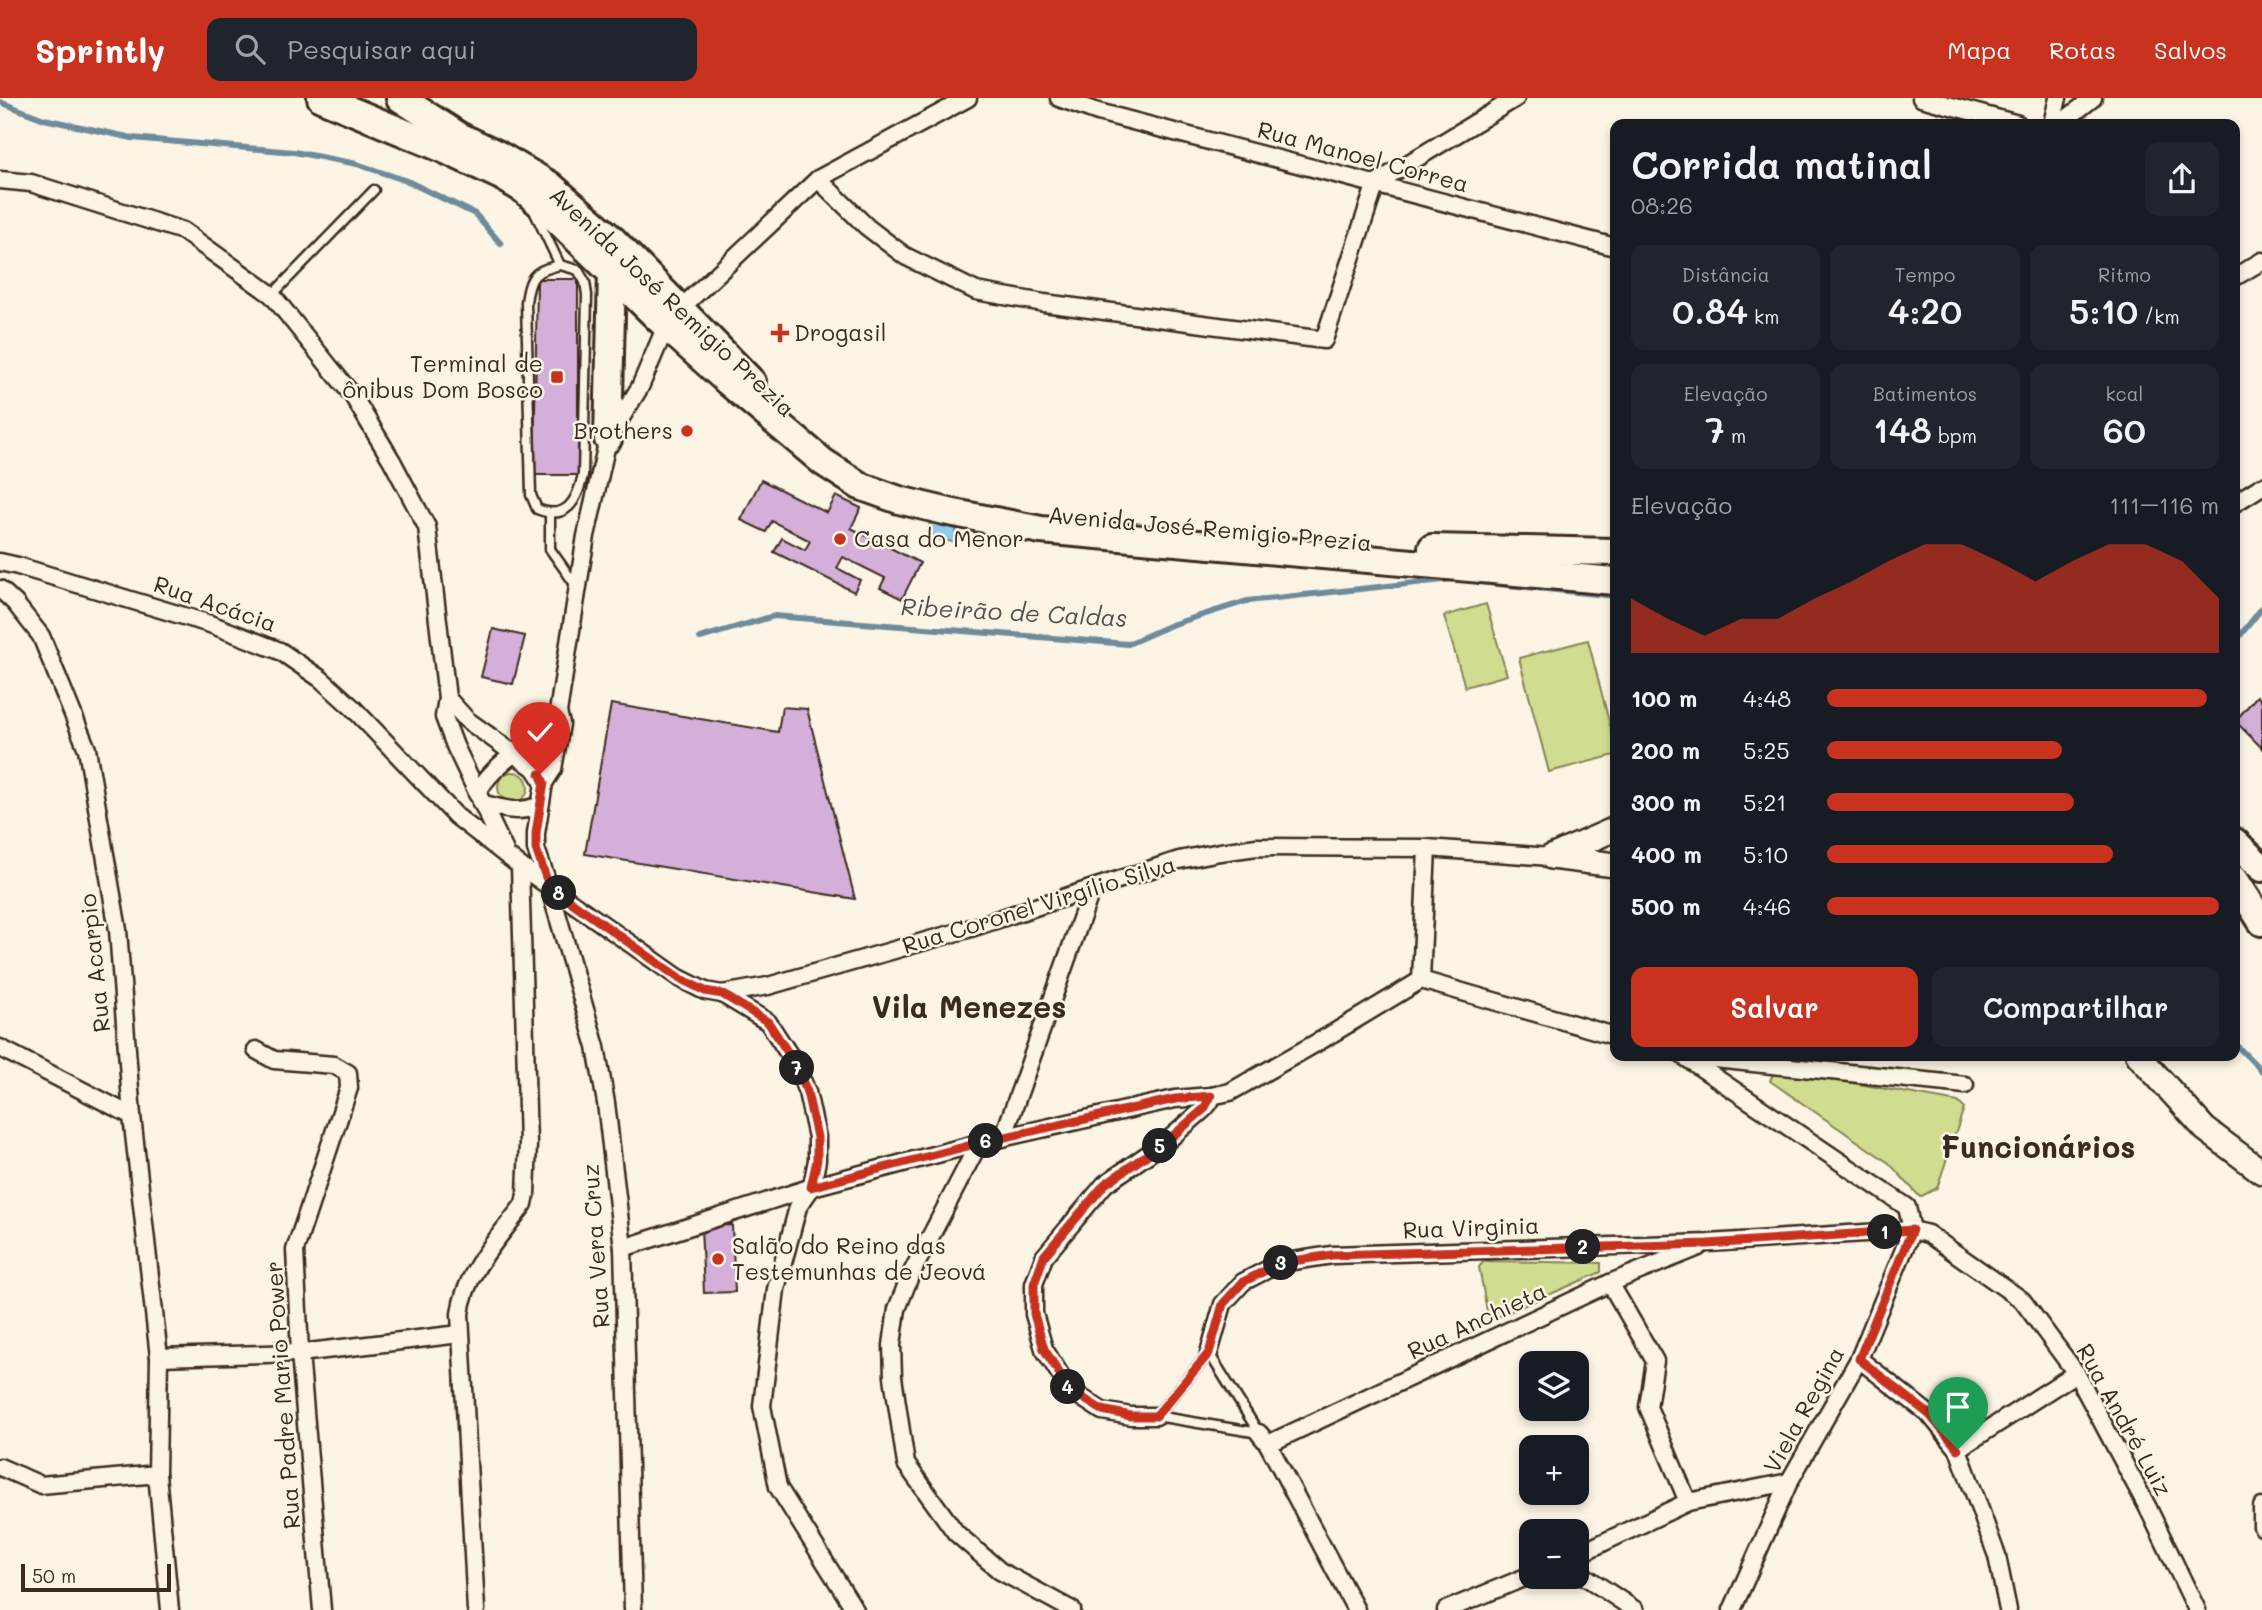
<!DOCTYPE html>
<html lang="pt">
<meta charset="utf-8">
<style>
body{margin:0;font-family:Mali,sans-serif;background:#20242c;color:#f1f3f6;height:100vh;display:flex;flex-direction:column;font-size:26px;white-space:nowrap}
*{box-sizing:border-box;margin:0}
p{font-size:23px;color:#9ea1a6}
.icon{flex:none;width:38px;height:38px;fill:none;stroke:currentColor;stroke-width:2;stroke-linecap:round;stroke-linejoin:round}
.map{position:relative;flex:1;overflow:hidden}
.side{position:absolute;left:1610px;top:21px;width:630px;height:942px;display:flex;flex-direction:column;background:#171b24;border-radius:14px;box-shadow:0 4px 10px #0003}
.side>*{flex:none}
.buttons{position:absolute;left:1519px;top:1253px;display:grid;gap:14px}
.buttons a{display:grid;place-items:center;width:70px;height:70px;border-radius:14px;background:#171b24;box-shadow:0 4px 10px #0003;font-size:35px}
.scale{position:absolute;left:21px;bottom:18px;width:150px;box-sizing:border-box;padding-left:7px;border:4px solid #3b2a1e;border-top:0;font-size:19px;line-height:24px;white-space:nowrap;color:#3b2a1e;-webkit-text-stroke:5px #fcf5e5;paint-order:stroke}
.pin{position:absolute;display:grid;place-items:center;width:60px;height:60px;color:#fff;margin:-72px -30px;border-radius:50% 50% 50% 0;rotate:-45deg;box-shadow:0 0 7px #0007}
.pin .icon{rotate:45deg}
.km{position:absolute;width:35px;height:35px;margin:-18px;border-radius:50%;background:#222;color:#fff;font-size:19px;line-height:35px;text-align:center}
.round{display:grid;place-items:center;flex:none;width:74px;height:74px;border-radius:14px;background:#20242c}
.overview{display:flex;align-items:center;justify-content:space-between;height:119px;padding:0 21px}
h1{font-size:38px;font-weight:600;line-height:52px}
.figures{display:grid;grid-template-columns:repeat(3,1fr);gap:10px;height:119px;padding:7px 21px}
.figures div{display:grid;align-content:center;border-radius:14px;background:#20242c;text-align:center}
.figures b{font-size:35px;font-weight:600}
.figures small{font-size:19px;font-weight:400}
.figures p{font-size:19px}
.chart{height:196px;padding:14px 21px}
.chart p{display:flex;justify-content:space-between}
.chart svg{width:100%;height:126px;margin-top:7px;fill:#c8321e;opacity:.7}
.cta{display:flex;gap:14px;margin-top:auto;padding:14px 21px}
.cta a{flex:1;height:80px;border-radius:14px;background:#c8321e;color:#fff;font-size:28px;font-weight:600;line-height:80px;text-align:center}
.cta a+a{background:#20242c;color:#f1f3f6}
ul{padding:0 21px;list-style:none;font-size:23px}
li{display:grid;grid-template-columns:112px 84px 1fr;align-items:center;height:52px}
li i{height:18px;border-radius:9px;background:#c8321e}
header{display:flex;align-items:center;gap:42px;box-sizing:border-box;height:98px;padding:0 35px;background:#c8321e;color:#fff}
header strong{font-size:33px}
nav{display:flex;gap:38px;margin-inline-start:auto;font-size:24px}
.search{width:490px;height:63px;background:#20242c;display:flex;align-items:center;gap:18px;box-sizing:border-box;padding:0 24px;border-radius:14px;color:#9ea1a6;font-size:26px}
.map>svg:first-child{display:block}
.green{fill:#d0dd90;stroke:#868457;stroke-width:2}
.water{fill:#8fcbef;stroke:#6d8b9b;stroke-width:2}
.lines{fill:none;stroke-linecap:round;stroke-linejoin:round}
.stream{stroke:#6d8b9b;stroke-width:6}
.building{fill:#d4afd9;stroke:#3b2a1e;stroke-width:2}
.lane-casing{stroke:#3b2a1e;stroke-width:13}
.street-casing{stroke:#3b2a1e;stroke-width:21}
.secondary-casing{stroke:#3b2a1e;stroke-width:28}
.primary-casing{stroke:#3b2a1e;stroke-width:32}
.lane{stroke:#fcf5e5;stroke-width:8}
.street{stroke:#fcf5e5;stroke-width:16}
.secondary{stroke:#fcf5e5;stroke-width:23}
.primary{stroke:#fcf5e5;stroke-width:26}
.route-casing{stroke:#fff;stroke-width:14}
.route{stroke:#c8321e;stroke-width:9}
.poi-dot{fill:#c8321e;stroke:#fcf5e5;stroke-width:2.5}
.labels{text-anchor:middle;stroke-width:5;stroke-linejoin:round;paint-order:stroke}
.street-label{font-size:23px;fill:#3b2a1e;stroke:#fcf5e5}
.poi-label{font-size:23px;fill:#3b2a1e;stroke:#fcf5e5;text-anchor:start}
.water-label{font-size:24px;font-style:italic;fill:#505252;stroke:#fcf5e5}
.district-label{font-size:30px;font-weight:bold;fill:#3b2a1e;stroke:#fcf5e5}
</style>
<header>
<strong>Sprintly</strong>
<div class="search"><svg class="icon" aria-label="search" viewBox="0 0 24 24"><circle cx="10" cy="10" r="6"/><path d="M15 15l6 6"/></svg>Pesquisar aqui</div>
<nav><a>Mapa</a><a>Rotas</a><a>Salvos</a></nav>
</header>
<div class="map">
<svg width="2262" height="1512" viewBox="0 0 2262 1512">
<rect width="100%" height="100%" fill="#fcf5e5"/>
<filter id="ink" filterUnits="userSpaceOnUse"><feTurbulence type="fractalNoise" baseFrequency=".0143" numOctaves="2"/><feDisplacementMap in="SourceGraphic" scale="14" xChannelSelector="R" yChannelSelector="G"/><feConvolveMatrix kernelMatrix="1 2 1 2 8 2 1 2 1" color-interpolation-filters="sRGB"/></filter>
<g filter="url(#ink)">
<!-- green -->
<g class="green">
<polygon points="1486,506 1507,577 1465,589 1444,518"/>
<polygon points="1588,542 1615,647 1615,657 1549,674 1519,560"/>
<circle cx="513" cy="689" r="15"/>
<polygon points="1775,971 1958,1004 1964,1010 1937,1090 1920,1099 1889,1065 1770,983"/>
<polygon points="1484,1163 1601,1165 1601,1174 1498,1219 1487,1213 1479,1169"/>
</g>
<!-- water -->
<polygon class="water" points="930,424 957,428 954,444 927,440"/>
<g class="lines">
<!-- stream -->
<g class="stream">
<polyline points="0,4 44,21 132,40 294,54 357,66 407,83 475,116 501,146"/>
<polyline points="1478,484 1615,498"/>
<polyline points="700,540 774,518 1128,546 1171,527 1247,503 1453,481"/>
<polyline points="2235,544 2262,510"/>
<polyline points="2235,946 2262,973"/>
</g>
</g>
<!-- building -->
<g class="building">
<polygon points="537,181 578,181 578,377 534,377"/>
<polygon points="761,382 827,415 836,398 861,410 851,430 920,465 902,501 880,490 885,480 843,459 837,470 860,482 854,494 774,454 782,440 805,452 810,443 772,423 766,434 741,422"/>
<polygon points="493,531 525,538 513,586 481,579"/>
<polygon points="2257,598 2262,603 2262,650 2235,623"/>
<polygon points="611,606 778,634 782,609 807,611 855,801 585,756"/>
<polygon points="732,1127 735,1194 704,1195 701,1128"/>
</g>
<g class="lines">
<!-- lane casing -->
<g class="lane-casing">
<g id="lane">
<path d="M535,115L560,167L578,172L585,184L587,197L583,377C577,403 567,423 537,411L531,397L526,204C530,177 534,173 560,167"/>
<polyline points="272,197 374,92"/>
<polyline points="550,416 550,451 577,489"/>
<polygon points="1209,1255 1259,1335 1156,1318"/>
</g>
</g>
<!-- street casing -->
<g class="street-casing">
<g id="street">
<polyline points="1059,0 1098,14 1615,149"/>
<polyline points="1921,0 2018,26"/>
<polyline points="2052,26 2058,0"/>
<polyline points="2060,26 2093,0"/>
<polyline points="818,81 867,129 905,158 976,193 1044,205 1324,242 1376,85 1516,0"/>
<polyline points="0,82 31,85 183,133 272,197 353,298 392,363 427,429 447,600 444,619 455,648 505,753"/>
<polyline points="2235,179 2262,163"/>
<polyline points="2235,405 2262,388"/>
<polyline points="0,464 18,468 210,526 280,553 321,581 353,610 456,718 520,768 679,880 705,893 722,896 768,888 968,831 1179,762 1220,754 1257,749 1427,750 1551,759"/>
<polyline points="0,491 15,505 41,538 87,651 118,832 132,1018 159,1259 157,1376 170,1512"/>
<polyline points="447,600 467,622 534,670 544,685"/>
<path d="M477,696C489,672 511,659 531,641C541,632 546,622 558,614"/>
<path d="M481,705C502,711 519,716 540,707"/>
<polyline points="1421,882 1427,750"/>
<polyline points="722,896 768,924 796,967 807,994 817,1039 817,1062 812,1089 798,1109 776,1191 762,1308 778,1389 855,1512"/>
<polyline points="0,950 132,1018"/>
<polyline points="256,952 274,962 334,967 348,975 349,990 295,1152 300,1255 322,1512"/>
<polyline points="1682,957 1907,1109 1912,1132"/>
<polyline points="1686,958 1965,987"/>
<polyline points="1003,1040 1091,793"/>
<polyline points="979,1045 910,1178 897,1211 892,1247 893,1279 906,1366 956,1435 1000,1473 1072,1512"/>
<polyline points="623,1150 812,1089 979,1045 1175,1001 1211,998 1230,994 1325,940 1421,882 1615,938"/>
<polyline points="1610,1185 1655,1263 1648,1309 1688,1404"/>
<polyline points="1209,1255 1223,1206 1243,1184 1280,1165 1332,1157 1708,1145 1912,1132 1928,1136 2022,1202 2076,1275 2148,1410 2197,1512"/>
<polyline points="159,1259 300,1255 460,1236"/>
<polyline points="1859,1261 1930,1317 1958,1351 1997,1458 2008,1512"/>
<polyline points="1156,1318 1131,1318 1102,1313 1070,1292 1044,1251 1034,1216 1034,1186 1044,1159 1105,1086 1167,1043 1204,1011 1210,1004 1211,998"/>
<polyline points="1259,1335 1268,1346 1356,1512"/>
<polyline points="1268,1346 1610,1185 1699,1149"/>
<polyline points="1958,1351 2076,1275"/>
<polyline points="0,1369 41,1387 157,1376"/>
<polyline points="2262,1409 2262,1429"/>
<polyline points="1577,1457 1688,1404 1789,1384"/>
<polyline points="1577,1473 1635,1512"/>
<path d="M476,1512L460,1216C465,1173 499,1140 524,1106L526,1096L528,1046L520,768"/>
<polyline points="633,1512 623,1150 606,1005 596,949 549,788 536,751 536,735 544,685 553,671 561,626 558,614 586,438 608,341 640,289 666,228 681,210 818,81 968,0"/>
<polyline points="1446,1512 1531,1477"/>
<polyline points="1732,1512 1789,1384 1859,1261 1912,1132"/>
</g>
</g>
<!-- secondary casing -->
<g class="secondary-casing">
<g id="secondary">
<polyline points="1551,759 1615,731"/>
<polyline points="1552,759 1615,767"/>
<polyline points="2138,957 2205,1031 2262,1074"/>
</g>
</g>
<!-- primary casing -->
<g class="primary-casing">
<g id="primary">
<polyline points="321,0 441,50 501,78 524,92 548,113 666,228 728,284 823,364 860,388 899,402 949,414 1041,432 1615,483"/>
<polyline points="400,0 459,38 497,56 550,87 612,141 752,284"/>
<polyline points="608,341 612,173"/>
<polyline points="1432,450 1615,454"/>
<polyline points="2235,744 2262,770"/>
<polyline points="2235,782 2262,824"/>
</g>
</g>
<!-- lane -->
<use href="#lane" class="lane"/>
<!-- street -->
<use href="#street" class="street"/>
<!-- secondary -->
<use href="#secondary" class="secondary"/>
<!-- primary -->
<use href="#primary" class="primary"/>
</g>
</g>
<g class="lines" filter="url(#ink)">
<!-- route casing -->
<g class="route-casing">
<polyline id="route" points="540,676 544,685 536,735 536,751 549,788 679,880 705,893 722,896 768,924 796,967 807,994 817,1039 817,1062 811,1089 979,1045 1175,1001 1211,998 1204,1011 1167,1043 1105,1086 1044,1158 1034,1186 1034,1216 1044,1251 1070,1292 1102,1312 1131,1318 1156,1318 1209,1255 1223,1206 1243,1184 1280,1165 1332,1157 1708,1146 1912,1132 1859,1261 1930,1317 1958,1351"/>
</g>
<!-- route -->
<use href="#route" class="route"/>
</g>
<!-- markers -->
<g class="poi-dot">
<path d="M776.5 224.5h7v7h7v7h-7v7h-7v-7h-7v-7h7z"/>
<rect x="550" y="272" width="14" height="14" rx="3.5"/>
<circle cx="687" cy="333" r="7"/>
<circle cx="840" cy="441" r="7"/>
<circle cx="718" cy="1161" r="7"/>
</g>
<g class="labels">
<!-- street labels -->
<g class="street-label">
<text transform="translate(1363 59) rotate(15)" y="8">Rua Manoel Correa</text>
<text transform="translate(672 204) rotate(43)" y="8">Avenida José Remigio Prezia</text>
<text transform="translate(1210 431) rotate(5)" y="8">Avenida José Remigio Prezia</text>
<text transform="translate(215 506) rotate(19)" y="8">Rua Acácia</text>
<text transform="translate(1039 807) rotate(-17)" y="8">Rua Coronel Virgílio Silva</text>
<text transform="translate(95 865) rotate(-96)" y="8">Rua Acarpio</text>
<text transform="translate(1471 1130) rotate(-2)" y="8">Rua Virginia</text>
<text transform="translate(596 1148) rotate(-94)" y="8">Rua Vera Cruz</text>
<text transform="translate(1477 1223) rotate(-25)" y="8">Rua Anchieta</text>
<text transform="translate(283 1297) rotate(-94)" y="8">Rua Padre Mario Power</text>
<text transform="translate(1804 1312) rotate(-61)" y="8">Viela Regina</text>
<text transform="translate(2124 1322) rotate(61)" y="8">Rua André Luiz</text>
</g>
<!-- poi labels -->
<g class="poi-label">
<text x="794" y="243">Drogasil</text>
<text x="543" y="274" text-anchor="end">Terminal de<tspan x="543" dy="26">ônibus Dom Bosco</tspan></text>
<text x="673" y="341" text-anchor="end">Brothers</text>
<text x="854" y="449">Casa do Menor</text>
<text x="732" y="1156">Salão do Reino das<tspan x="732" dy="26">Testemunhas de Jeová</tspan></text>
</g>
<!-- water labels -->
<g class="water-label">
<text transform="translate(1014 515) rotate(3)" y="8">Ribeirão de Caldas</text>
</g>
<!-- district labels -->
<g class="district-label">
<text x="969" y="920">Vila Menezes</text>
<text x="2038" y="1060">Funcionários</text>
</g>
</g>
</svg>
<div class="buttons">
<a><svg class="icon" aria-label="layers" viewBox="0 0 24 24"><path d="M12 4l9 5-9 5-9-5zM3 14l9 5 9-5"/></svg></a>
<a>+</a>
<a>−</a>
</div>
<div class="scale">50 m</div>
<div class="pin" style="left:1958px;top:1351px;background:#1e9e55"><svg class="icon" aria-label="arrive" viewBox="0 0 24 24"><path d="M6 21V4h12l-3 4 3 4H6"/></svg></div>
<div class="pin" style="left:540px;top:676px;background:#d93025"><svg class="icon" aria-label="check" viewBox="0 0 24 24"><path d="M5 12l5 5 9-10"/></svg></div>
<b class="km" style="left:1885px;top:1134px">1</b>
<b class="km" style="left:1583px;top:1149px">2</b>
<b class="km" style="left:1281px;top:1165px">3</b>
<b class="km" style="left:1068px;top:1289px">4</b>
<b class="km" style="left:1160px;top:1048px">5</b>
<b class="km" style="left:986px;top:1043px">6</b>
<b class="km" style="left:797px;top:970px">7</b>
<b class="km" style="left:559px;top:795px">8</b>
<section class="side">
<div class="overview"><div><h1>Corrida matinal</h1><p>08:26</p></div><a class="round"><svg class="icon" aria-label="share" viewBox="0 0 24 24"><path d="M12 15V3M7 8l5-5 5 5M5 13v7h14v-7"/></svg></a></div>
<div class="figures">
<div><p>Distância</p><b>0.84<small> km</small></b></div>
<div><p>Tempo</p><b>4:20</b></div>
<div><p>Ritmo</p><b>5:10<small> /km</small></b></div>
</div>
<div class="figures">
<div><p>Elevação</p><b>7<small> m</small></b></div>
<div><p>Batimentos</p><b>148<small> bpm</small></b></div>
<div><p>kcal</p><b>60</b></div>
</div>
<div class="chart"><p><span>Elevação</span>111–116 m</p>
<svg viewBox="0 0 160 44" preserveAspectRatio="none"><path d="M0 44V25L10 32L20 38L30 32L40 32L50 25L60 19L70 12L80 6L90 6L100 12L110 19L120 12L130 6L140 6L150 12L160 25V44z"/></svg>
</div>
<ul>
<li><b>100 m</b>4:48<i style="width:97%"></i></li>
<li><b>200 m</b>5:25<i style="width:60%"></i></li>
<li><b>300 m</b>5:21<i style="width:63%"></i></li>
<li><b>400 m</b>5:10<i style="width:73%"></i></li>
<li><b>500 m</b>4:46<i style="width:100%"></i></li>
</ul>
<div class="cta"><a>Salvar</a><a>Compartilhar</a></div>
</section>
</div>
